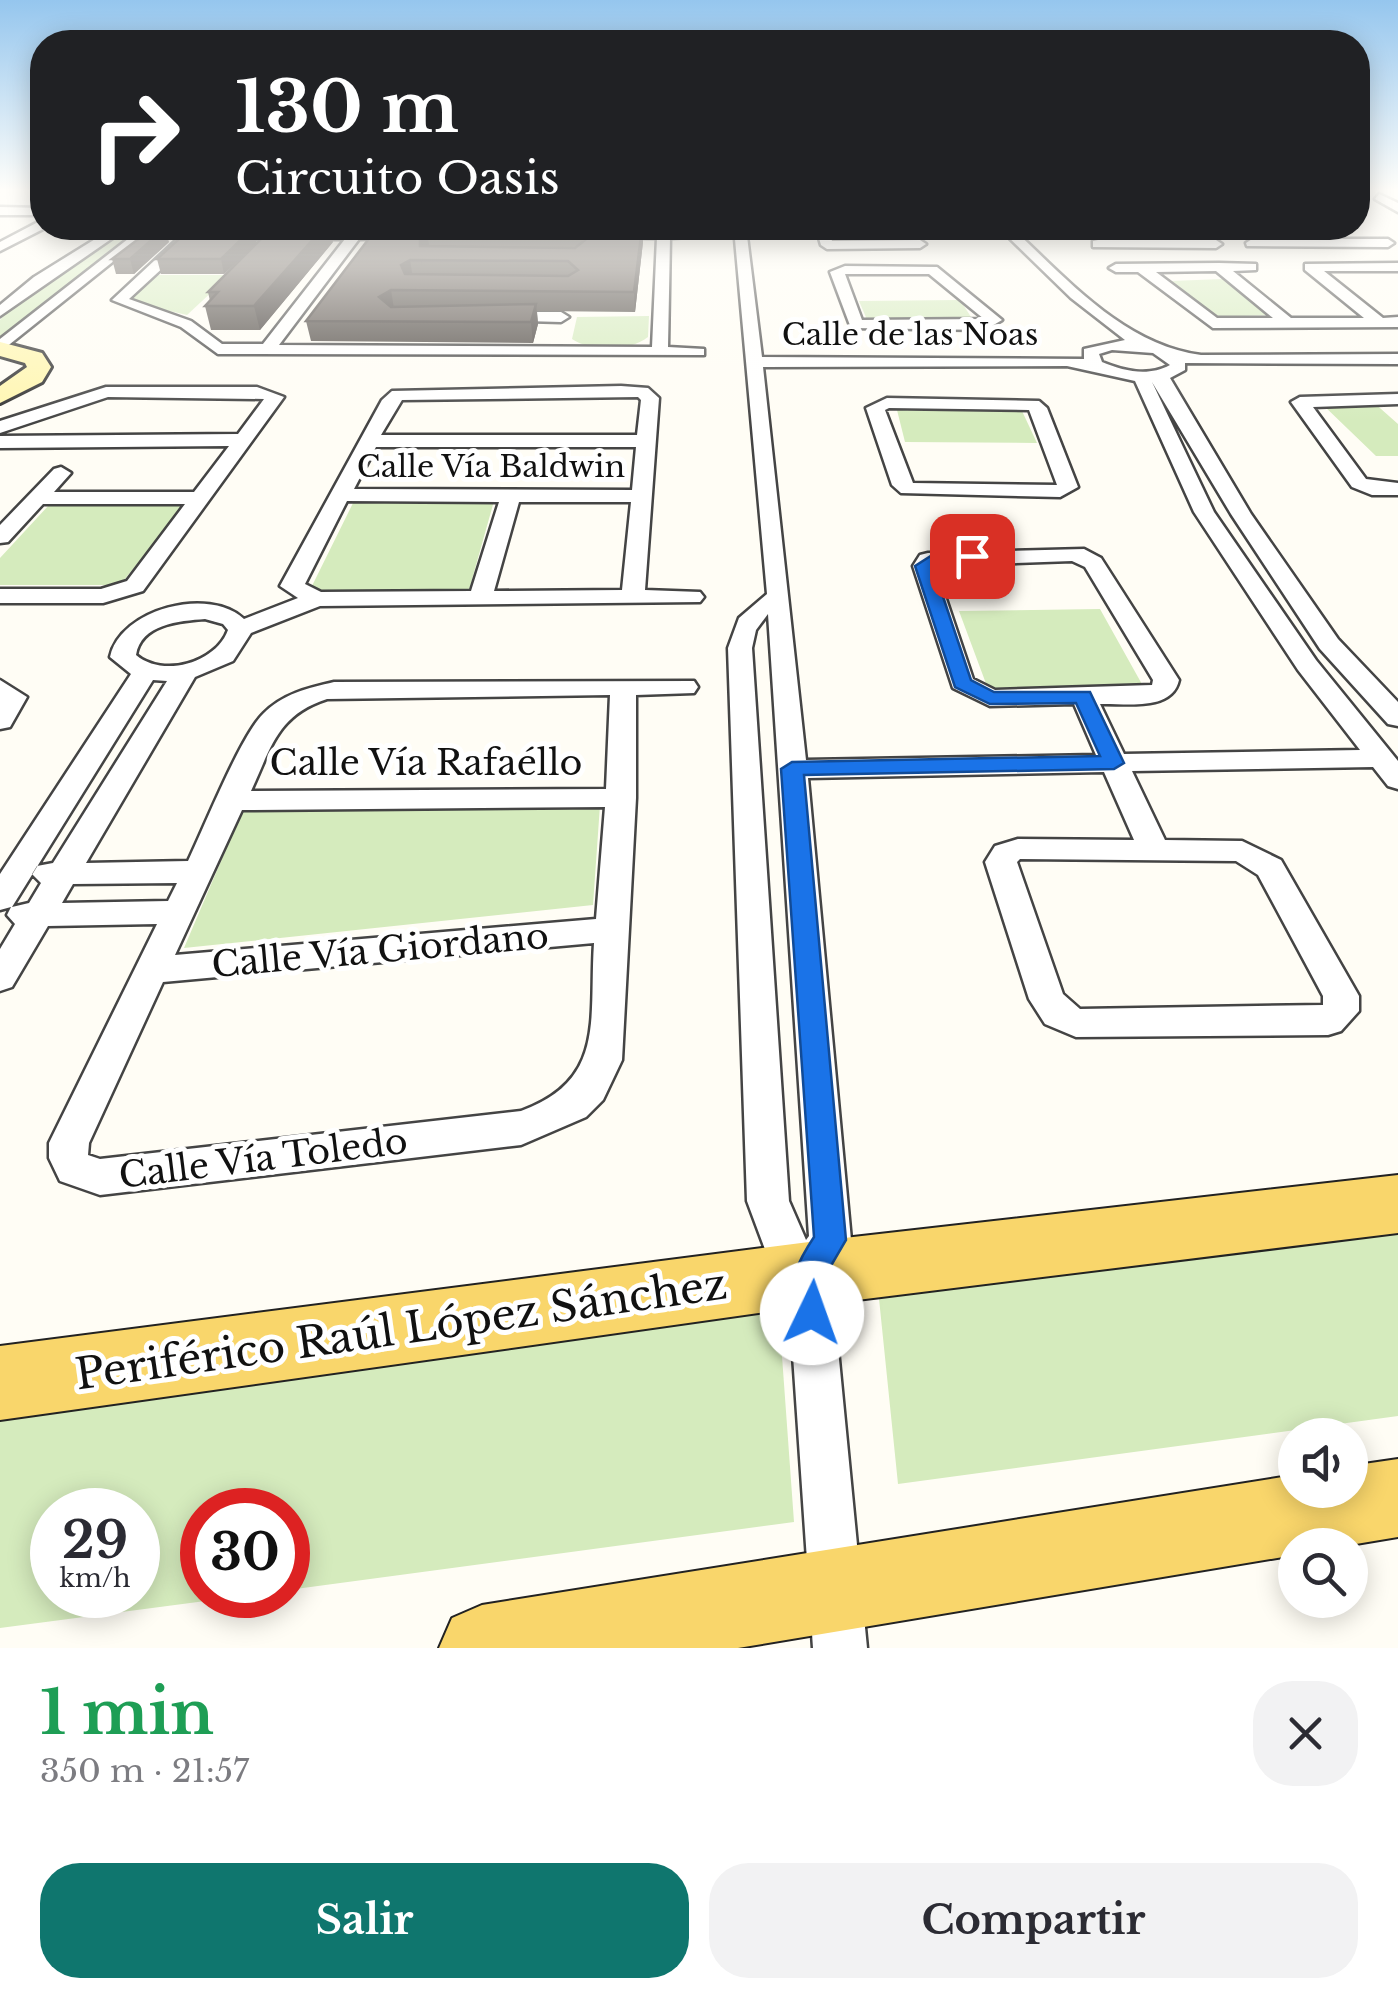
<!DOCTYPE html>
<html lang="es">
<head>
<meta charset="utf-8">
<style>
	:root { --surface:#fff; --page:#f2f2f3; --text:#2b2b33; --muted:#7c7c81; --accent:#0f766e }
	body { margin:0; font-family:"Libre Baskerville",serif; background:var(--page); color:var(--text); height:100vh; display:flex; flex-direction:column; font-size:38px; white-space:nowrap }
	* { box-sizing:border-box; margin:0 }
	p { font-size:32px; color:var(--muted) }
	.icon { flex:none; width:55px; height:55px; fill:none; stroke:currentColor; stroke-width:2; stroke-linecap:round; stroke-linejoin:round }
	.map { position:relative; height:1648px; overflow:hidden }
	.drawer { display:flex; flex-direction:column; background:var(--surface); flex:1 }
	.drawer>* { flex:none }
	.guide { position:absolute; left:30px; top:30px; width:1340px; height:210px; border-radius:40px; box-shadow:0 5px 25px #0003; background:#202124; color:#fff; overflow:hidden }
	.controls { position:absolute; left:1278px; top:1418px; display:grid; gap:20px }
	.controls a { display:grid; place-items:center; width:90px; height:90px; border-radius:50%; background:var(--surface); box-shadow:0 5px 25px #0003; font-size:50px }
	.speed { position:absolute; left:30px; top:1488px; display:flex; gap:20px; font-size:50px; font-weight:700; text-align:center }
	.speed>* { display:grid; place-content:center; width:130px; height:130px; border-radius:50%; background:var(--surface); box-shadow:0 5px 25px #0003; line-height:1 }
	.speed small { font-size:25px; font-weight:400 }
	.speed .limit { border:15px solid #d22; background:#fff; color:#111 }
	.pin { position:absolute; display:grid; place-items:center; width:85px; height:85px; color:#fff; margin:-42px; border-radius:20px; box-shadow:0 5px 15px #0006 }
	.me { position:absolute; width:110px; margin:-55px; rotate:3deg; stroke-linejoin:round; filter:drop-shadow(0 0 8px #0008) }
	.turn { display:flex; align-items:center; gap:35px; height:210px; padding:0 40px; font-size:45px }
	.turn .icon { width:130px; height:130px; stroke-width:2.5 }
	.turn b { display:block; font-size:70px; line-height:85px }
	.round { display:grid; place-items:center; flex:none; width:105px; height:105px; border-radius:40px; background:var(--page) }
	.overview { display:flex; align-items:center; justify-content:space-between; height:170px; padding:0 40px }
	h1 { font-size:60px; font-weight:800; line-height:75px; color:#1e9e55 }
	.cta { display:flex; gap:20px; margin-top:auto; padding:20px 40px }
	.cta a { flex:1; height:115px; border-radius:40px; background:var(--accent); color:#fff; font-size:40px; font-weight:800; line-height:115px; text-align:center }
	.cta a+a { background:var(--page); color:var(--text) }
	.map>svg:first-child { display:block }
	.green { fill:#d5ebbd; fill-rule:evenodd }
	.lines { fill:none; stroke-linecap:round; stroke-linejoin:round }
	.street-casing { stroke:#444; stroke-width:5 }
	.secondary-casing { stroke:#333; stroke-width:6 }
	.primary-casing { stroke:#222; stroke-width:4 }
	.street { fill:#fff; fill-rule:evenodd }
	.secondary { fill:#fff6b0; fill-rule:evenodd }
	.primary { fill:#f9d66b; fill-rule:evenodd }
	.wall { fill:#4d4742 }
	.shaded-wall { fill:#3f3936 }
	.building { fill:#5a524d; stroke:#3f3936; stroke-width:2.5; fill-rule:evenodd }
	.route { fill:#1a73e8; stroke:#114b97; stroke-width:2.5 }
	.labels { text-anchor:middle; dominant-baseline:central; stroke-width:10; stroke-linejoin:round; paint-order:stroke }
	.far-street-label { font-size:30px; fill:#111; stroke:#fff }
	.street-label { font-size:35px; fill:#111; stroke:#fff }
	.near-street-label { font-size:42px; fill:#111; stroke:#fff }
</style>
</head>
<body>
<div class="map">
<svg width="1398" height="1648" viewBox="0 0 1398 1648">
	<rect width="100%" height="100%" fill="#fffdf5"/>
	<path class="green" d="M 124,229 L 139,230 L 0,339 L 0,320 L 12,306 Z
		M 158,275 L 230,275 L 187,315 L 126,301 Z
		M 1223,279 L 1272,315 L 1216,317 L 1171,281 Z
		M 960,300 L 973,320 L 868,322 L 859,301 Z
		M 649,316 L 648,337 C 629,352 592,352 572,339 L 577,317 Z
		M 1372,401 L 1398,424 L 1398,456 L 1376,456 L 1321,403 Z
		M 897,410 L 1022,411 L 1037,443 L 905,442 Z
		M 354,501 L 494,501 L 469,590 L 310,590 Z
		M 49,505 L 185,505 L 120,585 L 0,585 L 0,558 Z
		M 1100,609 L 1143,686 L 988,689 L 959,611 Z
		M 600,805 L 593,905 L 184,948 L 244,807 Z
		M 1398,1221 L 1398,1416 L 898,1484 L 878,1289 Z
		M 778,1301 L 794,1522 L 288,1590 L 288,1510 L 202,1510 L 202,1595 L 251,1595 L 0,1628 L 0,1417 ZM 52,1510 L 138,1510 L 138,1595 L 52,1595 Z"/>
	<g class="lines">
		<g class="street-casing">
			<path id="street" d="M 1379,194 L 1398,203 L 1398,212 L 1375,199 Z
				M 0,207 L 42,208 L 42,215 L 0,215 Z
				M 42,220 L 45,228 L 0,251 L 0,242 Z
				M 113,228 L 127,228 L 0,316 L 0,305 L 34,277 Z
				M 142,228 L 155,228 L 0,352 L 0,339 Z
				M 734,228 L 746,228 L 762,357 L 1084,359 L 1084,349 L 1125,340 L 1071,298 L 999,228 L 1012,228 C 1067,279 1124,345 1201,355 L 1398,354 L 1398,364 L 1185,363 L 1185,370 L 1170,378 L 1251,514 L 1338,639 L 1398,702 L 1398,726 L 1388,724 L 1320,649 L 1231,514 L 1152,382 L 1214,512 L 1316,660 L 1398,761 L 1398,789 L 1388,786 L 1373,767 L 1132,771 L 1165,840 L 1242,841 L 1281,860 L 1359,996 L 1359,1011 L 1341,1031 L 1328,1035 L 1076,1037 L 1045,1024 L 1029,999 L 985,862 L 995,846 L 1018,839 L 1134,840 L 1104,772 L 808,778 L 851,1240 L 831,1277 L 867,1648 L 813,1648 L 788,1282 L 769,1260 L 747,1201 L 728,648 L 739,618 L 767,594 ZM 1112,350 L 1153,353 L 1170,365 C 1148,377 1124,371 1102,362 L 1099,354 ZM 1067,366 L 1135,381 L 1194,512 L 1298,670 L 1360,750 L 1124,754 L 1100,704 C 1125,703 1172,712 1179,680 L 1101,558 L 1084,549 L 928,553 L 920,555 L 913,566 L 953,688 L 990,706 L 1074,704 L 1096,755 L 806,760 L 763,367 ZM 1072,561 L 1085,567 L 1153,680 L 1152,685 L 995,690 L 973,679 L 935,566 ZM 768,614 L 809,1236 L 806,1240 L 789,1201 L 752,648 L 756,630 ZM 1020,859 L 1236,861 L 1258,875 L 1323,996 L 1323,1005 L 1080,1009 L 1063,994 L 1017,862 Z
				M 816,228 L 828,228 L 832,241 L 920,240 L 926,244 L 920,248 L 827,249 L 821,245 Z
				M 605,230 L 692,231 L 692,237 L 670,238 L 668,347 L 704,349 L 704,355 L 218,354 L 181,327 L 112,300 L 183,234 L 193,234 L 193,240 L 129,299 L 191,321 L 222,344 L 263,344 L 345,239 L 215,239 L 211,238 L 211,232 L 409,231 L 413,232 L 413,238 L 359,239 L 279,345 L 652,347 L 657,238 L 601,237 L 599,234 Z
				M 1252,239 L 1388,239 L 1394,243 L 1388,247 L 1247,246 L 1246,243 Z
				M 1098,240 L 1216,240 L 1222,244 L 1216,248 L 1093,247 L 1093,241 Z
				M 1219,263 L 1256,264 L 1256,270 L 1233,271 L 1291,318 L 1364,318 L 1305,270 L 1305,264 L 1398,263 L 1398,271 L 1324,271 L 1383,318 L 1398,317 L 1398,327 L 1213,328 L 1138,272 L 1116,272 L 1109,268 L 1116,264 ZM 1216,271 L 1273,318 L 1217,318 L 1156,272 Z
				M 845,266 L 937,267 L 1002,320 L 985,330 L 851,328 L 830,272 ZM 845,274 L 929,274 L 984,319 L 862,320 Z
				M 497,312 L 561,312 L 569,317 L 561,322 L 492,320 L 489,317 Z
				M 621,386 L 648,388 L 659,398 L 645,590 L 700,592 L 704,597 L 700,602 L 320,606 L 251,633 L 233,661 L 195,677 L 86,863 L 188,861 C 204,828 240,737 263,714 C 282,694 308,688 334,682 L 694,681 L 698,687 L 694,693 L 636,695 L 636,798 L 622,1060 L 603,1100 L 586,1117 L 521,1145 L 100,1195 L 60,1181 L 49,1158 L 49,1143 L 157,924 L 48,926 L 12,987 L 0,991 L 0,949 L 15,924 L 7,915 L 11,907 L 0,910 L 0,874 L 131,674 L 110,657 C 120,609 209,586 244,619 L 298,598 L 280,586 L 382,400 L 392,391 ZM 638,397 L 641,400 L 637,435 L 381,435 L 402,400 ZM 376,447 L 636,447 L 632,490 L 354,489 ZM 347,501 L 499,502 L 471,591 L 321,592 L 305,584 ZM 519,502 L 631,502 L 622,590 L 494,591 ZM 205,619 L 223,624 L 228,630 C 216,663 163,678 136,655 C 141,624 179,621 205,619 ZM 153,680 L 167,681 L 53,863 L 37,866 L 32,874 L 41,883 L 29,903 L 12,907 ZM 610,695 L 606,789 L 251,791 C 271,748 277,715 327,699 ZM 605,807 L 596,919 L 175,955 L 242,810 ZM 177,883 L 168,901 L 62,903 L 73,884 ZM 594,943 C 589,1020 606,1080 521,1111 L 100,1159 L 88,1155 L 89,1143 L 163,982 Z
				M 106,387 L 257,387 L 284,397 L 143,591 L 103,603 L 0,603 L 0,589 L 101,589 L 127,581 L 185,504 L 43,504 L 8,542 L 0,543 L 0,525 L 54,469 L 61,467 L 71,473 L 54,492 L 194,492 L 229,446 L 0,448 L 0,436 L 238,434 L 264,399 L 108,397 L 0,433 L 0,421 Z
				M 1398,394 L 1398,404 L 1313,407 L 1366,479 L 1398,483 L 1398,495 L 1372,495 L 1352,487 L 1291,402 L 1300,397 Z
				M 887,398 L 1039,401 L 1047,408 L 1078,487 L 1060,497 L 901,493 L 892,485 L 866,408 ZM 889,408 L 1029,410 L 1057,485 L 913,483 L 885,410 Z
				M 0,680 L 27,697 L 10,727 L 0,729 Z"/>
		</g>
		<g class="secondary-casing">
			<path id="secondary" d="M 0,342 L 42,353 L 51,367 L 42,382 L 0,403 L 0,386 L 27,367 L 25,363 L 0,356 Z"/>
		</g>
		<g class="primary-casing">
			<path id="primary" d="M 1398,1175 L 1398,1233 L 809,1306 L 0,1420 L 0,1346 L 809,1242 Z
				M 1398,1459 L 1398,1537 L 1350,1545 L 1295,1545 L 1295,1555 L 738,1648 L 439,1648 L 452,1618 L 482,1605 L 1295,1475 L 1295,1490 L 1350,1490 L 1350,1466 Z"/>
		</g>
		<use href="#street" class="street"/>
		<use href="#secondary" class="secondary"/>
		<use href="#primary" class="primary"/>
	</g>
	<path class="wall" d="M 377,228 L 643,228 L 643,242 L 635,312 L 537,311 L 538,324 L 533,343 L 311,341 L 306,321 Z
		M 169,242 L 134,274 L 116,274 L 112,259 Z
		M 333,242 L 260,330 L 211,330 L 205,306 L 210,301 L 208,292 Z
		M 257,243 L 224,274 L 161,274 L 157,259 Z"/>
	<path class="shaded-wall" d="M 165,228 L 169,242 L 134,274 L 130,259 Z
		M 253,228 L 257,243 L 224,274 L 221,259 Z
		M 323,228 L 330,228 L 333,242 L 260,330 L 254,306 Z
		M 643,228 L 643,242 L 635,312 L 634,292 Z
		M 427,233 L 430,251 L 422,254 L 422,265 L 420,236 Z
		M 410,260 L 413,279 L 404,284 L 401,265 Z
		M 391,290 L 394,309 L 379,297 Z
		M 536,304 L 538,324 L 533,343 L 531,322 Z"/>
	<path class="building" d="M 153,228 L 165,228 L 130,259 L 112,259 Z
		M 191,228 L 253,228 L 221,259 L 157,259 Z
		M 272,228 L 323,228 L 254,306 L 205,306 L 218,292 L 208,292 Z
		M 377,228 L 642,228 L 634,292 L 391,290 L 379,297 L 391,307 L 536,304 L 531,322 L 306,321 ZM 427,233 L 575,233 L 585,240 L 575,248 L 420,246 L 420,236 ZM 410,260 L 568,261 L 578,270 L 568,276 L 405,274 L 401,265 Z"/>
	<linearGradient id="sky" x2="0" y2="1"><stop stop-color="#95c6ee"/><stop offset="0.45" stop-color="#fffefa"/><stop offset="1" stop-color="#fffefa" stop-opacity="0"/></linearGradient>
	<rect width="1398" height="422" fill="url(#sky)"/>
	<path class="route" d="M 937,552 L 972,551 L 980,556 C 967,567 947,558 933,567 L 971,680 L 994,692 L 1090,692 L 1124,763 L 1114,769 L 804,775 L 846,1240 L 825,1276 L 829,1313 L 824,1325 L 812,1329 L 800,1325 C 785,1288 794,1267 814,1237 L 781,769 L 792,762 L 1100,756 L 1076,703 L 990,704 L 955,687 L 915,566 Z"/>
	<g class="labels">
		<g class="far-street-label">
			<text x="910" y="334">Calle de las Noas</text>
			<text x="491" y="466">Calle Vía Baldwin</text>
		</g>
		<g class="street-label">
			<text x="426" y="762">Calle Vía Rafaéllo</text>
			<text transform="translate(380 950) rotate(-5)">Calle Vía Giordano</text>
			<text transform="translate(263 1158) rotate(-7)">Calle Vía Toledo</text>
		</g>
		<g class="near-street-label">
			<text transform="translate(401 1329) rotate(-8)">Periférico Raúl López Sánchez</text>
		</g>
	</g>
</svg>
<div class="controls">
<a><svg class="icon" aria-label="sound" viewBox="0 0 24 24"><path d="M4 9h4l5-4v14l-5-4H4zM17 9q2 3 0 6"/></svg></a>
<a><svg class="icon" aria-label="search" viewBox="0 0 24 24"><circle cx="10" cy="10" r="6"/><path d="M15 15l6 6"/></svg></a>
</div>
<div class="speed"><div>29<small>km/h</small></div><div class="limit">30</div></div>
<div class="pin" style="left:972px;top:556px;background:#d93025"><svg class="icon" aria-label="arrive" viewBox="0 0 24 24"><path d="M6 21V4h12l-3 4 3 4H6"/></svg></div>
<svg class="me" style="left:812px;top:1313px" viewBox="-20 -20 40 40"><circle r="19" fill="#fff"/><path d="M0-13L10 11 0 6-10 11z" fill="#1a73e8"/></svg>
<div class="guide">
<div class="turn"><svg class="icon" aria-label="right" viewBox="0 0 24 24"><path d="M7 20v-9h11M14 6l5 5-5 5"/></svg><div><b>130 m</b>Circuito Oasis</div></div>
</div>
</div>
<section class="drawer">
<div class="overview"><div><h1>1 min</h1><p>350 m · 21:57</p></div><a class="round"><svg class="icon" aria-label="close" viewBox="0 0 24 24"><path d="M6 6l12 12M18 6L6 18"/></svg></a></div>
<div class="cta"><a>Salir</a><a>Compartir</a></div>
</section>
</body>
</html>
